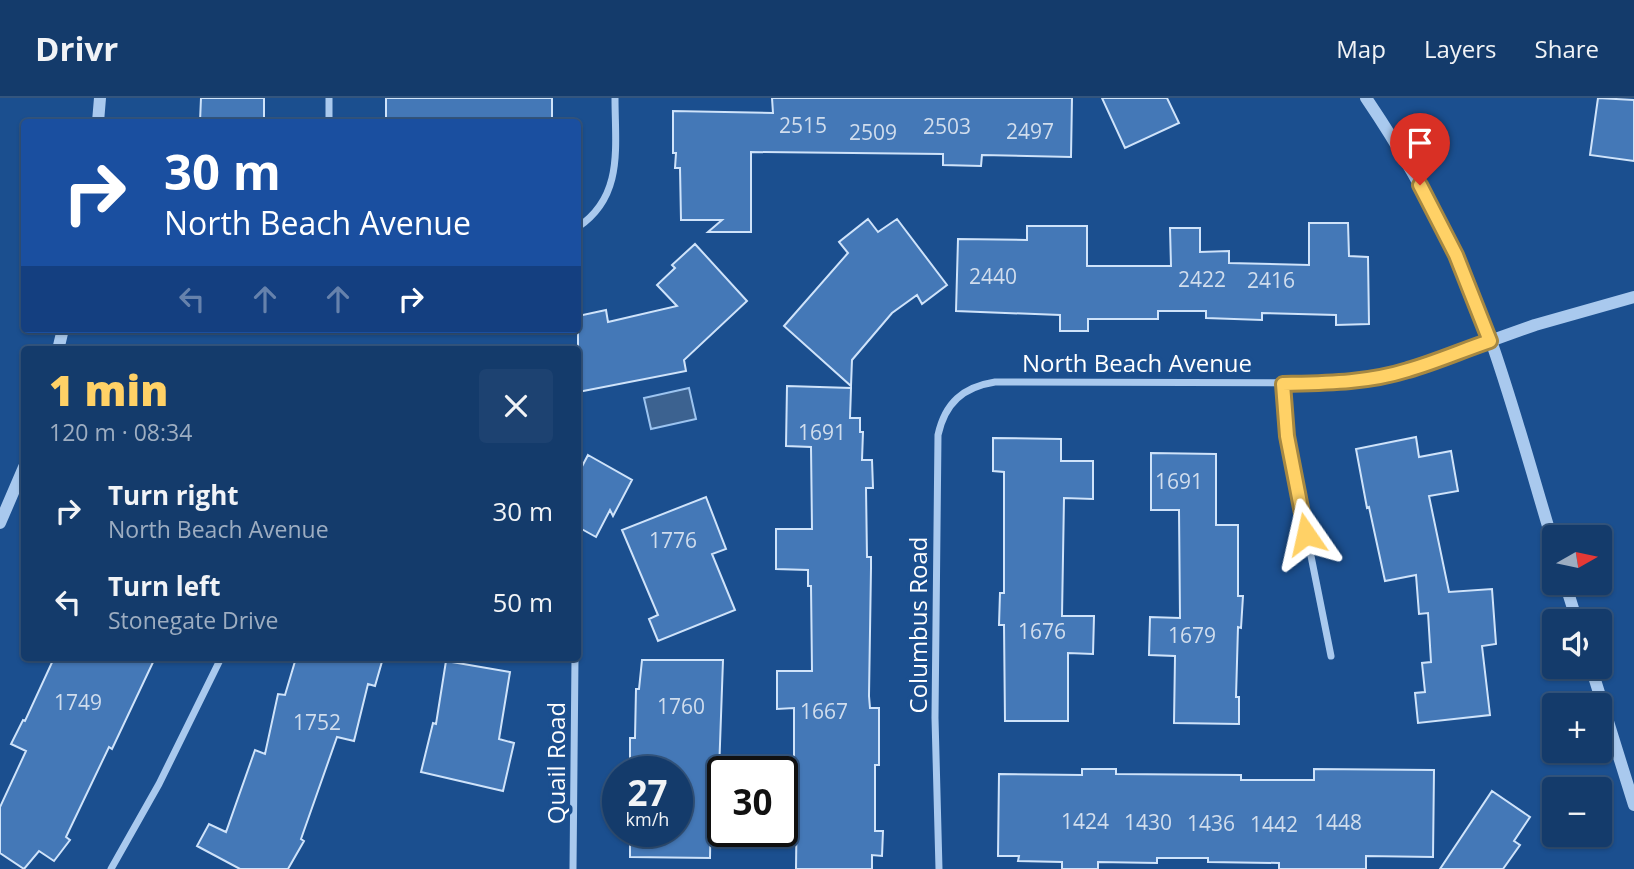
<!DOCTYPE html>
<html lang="en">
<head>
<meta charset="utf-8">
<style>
	:root { --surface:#143b6b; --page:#1d4271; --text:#f1f3f6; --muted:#9dadc1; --line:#33557e; --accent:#ffd166 }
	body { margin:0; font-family:"Open Sans",sans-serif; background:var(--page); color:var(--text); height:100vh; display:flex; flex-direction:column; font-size:26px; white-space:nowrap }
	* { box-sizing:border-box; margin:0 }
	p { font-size:23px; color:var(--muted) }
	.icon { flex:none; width:38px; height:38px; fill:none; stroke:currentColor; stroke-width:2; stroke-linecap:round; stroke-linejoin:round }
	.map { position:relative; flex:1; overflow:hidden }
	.panel { position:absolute; left:21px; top:248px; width:560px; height:315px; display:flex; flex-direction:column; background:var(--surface); border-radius:7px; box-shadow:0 2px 5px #0004,0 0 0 2px var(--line) }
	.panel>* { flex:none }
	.top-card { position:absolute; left:21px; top:21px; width:560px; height:214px; border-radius:7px; box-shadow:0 2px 5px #0004,0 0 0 2px var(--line); background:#1a4fa0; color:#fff; overflow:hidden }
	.needle { width:46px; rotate:81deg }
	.fabs { position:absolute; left:1542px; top:427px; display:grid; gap:14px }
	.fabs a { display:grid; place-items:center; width:70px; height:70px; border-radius:7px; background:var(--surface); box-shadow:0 2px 5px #0004,0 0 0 2px var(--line); font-size:35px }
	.speed { position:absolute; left:602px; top:658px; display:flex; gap:14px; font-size:35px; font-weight:700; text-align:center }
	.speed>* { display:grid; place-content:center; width:91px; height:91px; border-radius:50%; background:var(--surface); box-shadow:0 2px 5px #0004,0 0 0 2px var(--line); line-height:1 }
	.speed small { font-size:18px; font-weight:400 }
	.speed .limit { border:4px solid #111; border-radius:10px; background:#fff; color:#111 }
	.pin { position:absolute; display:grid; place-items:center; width:60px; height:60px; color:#fff; margin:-72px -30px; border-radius:50% 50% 50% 0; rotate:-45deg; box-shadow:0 0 7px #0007 }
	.pin .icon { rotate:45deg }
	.me { position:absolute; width:77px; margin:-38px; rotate:349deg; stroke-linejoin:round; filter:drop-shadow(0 0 5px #0008) }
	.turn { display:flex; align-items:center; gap:24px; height:147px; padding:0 28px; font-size:32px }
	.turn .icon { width:91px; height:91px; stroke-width:2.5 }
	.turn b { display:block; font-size:49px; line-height:60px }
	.lanes { display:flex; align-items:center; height:66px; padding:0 28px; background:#0003; justify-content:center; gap:35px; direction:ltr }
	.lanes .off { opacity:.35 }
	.round { display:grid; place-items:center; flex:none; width:74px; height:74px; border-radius:7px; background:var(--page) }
	.head { display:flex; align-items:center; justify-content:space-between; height:119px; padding:0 28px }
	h1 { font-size:42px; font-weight:800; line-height:52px; color:var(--accent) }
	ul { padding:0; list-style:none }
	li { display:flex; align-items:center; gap:21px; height:91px; padding:0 28px }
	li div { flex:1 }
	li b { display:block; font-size:26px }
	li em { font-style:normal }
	header { display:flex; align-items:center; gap:42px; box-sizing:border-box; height:98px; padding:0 35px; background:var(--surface); border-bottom:2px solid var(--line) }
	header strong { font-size:33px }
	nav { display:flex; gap:38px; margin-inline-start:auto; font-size:24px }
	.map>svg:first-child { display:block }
	.water { fill:#3c6290; stroke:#9cc4f0; stroke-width:2 }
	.building { fill:#4478b7; stroke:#cfe3fa; stroke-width:2 }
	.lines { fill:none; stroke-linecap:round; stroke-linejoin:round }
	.minor { stroke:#a9c9ee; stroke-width:7 }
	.tertiary { stroke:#a9c9ee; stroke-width:12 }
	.route-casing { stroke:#a68842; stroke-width:18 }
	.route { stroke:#ffd166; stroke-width:12 }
	.labels { text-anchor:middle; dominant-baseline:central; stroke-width:7; stroke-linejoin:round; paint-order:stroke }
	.number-label { font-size:21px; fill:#d0dded }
	.street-label { font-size:24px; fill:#fff; stroke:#1b4f8f }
</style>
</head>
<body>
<header>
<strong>Drivr</strong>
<nav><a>Map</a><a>Layers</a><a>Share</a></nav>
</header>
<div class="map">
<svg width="1634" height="771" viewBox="0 0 1634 771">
	<rect width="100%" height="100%" fill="#1b4f8f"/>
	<path class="water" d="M 689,290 L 696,321 L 651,331 L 644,300 Z"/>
	<path class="building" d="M 201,0 L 264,0 L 264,24 L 200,24 Z
		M 386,0 L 552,0 L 552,24 L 386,24 Z
		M 772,0 L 1072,0 L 1071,59 L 982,57 L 981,68 L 943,67 L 943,56 L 751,54 L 751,134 L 708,134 L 722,122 L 681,122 L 680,70 L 675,70 L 676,55 L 673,55 L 673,13 L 773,15 Z
		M 1102,0 L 1167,0 L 1179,25 L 1125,50 Z
		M 1598,0 L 1634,2 L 1634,63 L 1590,57 Z
		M 868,121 L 878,134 L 897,121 L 947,187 L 922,206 L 917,197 L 892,215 L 852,262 L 851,288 L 784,228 L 848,155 L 839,144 Z
		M 1309,125 L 1348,125 L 1349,158 L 1368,159 L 1369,226 L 1336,227 L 1336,217 L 1262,215 L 1262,222 L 1206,220 L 1206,213 L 1158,213 L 1158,221 L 1088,221 L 1088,233 L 1060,233 L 1060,217 L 956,213 L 958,141 L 1027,142 L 1027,128 L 1087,128 L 1087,168 L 1171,168 L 1170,130 L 1200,130 L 1200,154 L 1229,153 L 1229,165 L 1309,167 Z
		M 695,146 L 747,203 L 684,262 L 686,273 L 578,294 L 578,218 L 606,212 L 608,224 L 677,208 L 657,187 L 675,170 L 672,167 Z
		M 787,288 L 851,290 L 850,320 L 860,320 L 860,334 L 863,334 L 862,362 L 872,362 L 873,390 L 866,390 L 867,459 L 871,459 L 871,470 L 869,598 L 870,610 L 879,610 L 879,667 L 875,667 L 875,733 L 883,733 L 882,758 L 872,757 L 872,771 L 796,771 L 797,691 L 794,691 L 794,610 L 777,611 L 777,573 L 812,573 L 811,488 L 808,488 L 808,472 L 776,471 L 776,431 L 812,431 L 811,349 L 786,348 Z
		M 1416,339 L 1419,359 L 1451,353 L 1458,393 L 1429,398 L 1449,494 L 1492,491 L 1496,546 L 1482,548 L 1490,617 L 1418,625 L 1415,595 L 1425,594 L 1422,565 L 1431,564 L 1428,515 L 1419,516 L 1416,477 L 1385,483 L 1369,409 L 1367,410 L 1356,351 Z
		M 993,340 L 1061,341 L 1061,363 L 1093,363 L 1093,401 L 1064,400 L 1062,518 L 1094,518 L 1093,556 L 1068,555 L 1068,623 L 1005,623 L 1004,527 L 999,527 L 1000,495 L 1004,495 L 1004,374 L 993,373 Z
		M 1151,355 L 1216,356 L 1216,427 L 1238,427 L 1238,498 L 1243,498 L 1241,530 L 1238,529 L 1236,599 L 1239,599 L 1239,626 L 1174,625 L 1175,558 L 1149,557 L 1150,519 L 1180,520 L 1179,412 L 1151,412 Z
		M 588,357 L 632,382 L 613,418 L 610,412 L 596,439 L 578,429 L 578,376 Z
		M 706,399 L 726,451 L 712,456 L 735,512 L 658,543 L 649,521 L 658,517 L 622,432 Z
		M 54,560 L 155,560 L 112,651 L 109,649 L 66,739 L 70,742 L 54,763 L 39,753 L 24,771 L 0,755 L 0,709 L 26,653 L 11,646 L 23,622 L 25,623 Z
		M 296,560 L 383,560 L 375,588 L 368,586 L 354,643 L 337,639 L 301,741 L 304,743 L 288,771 L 240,771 L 197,748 L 209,726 L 226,734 L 255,652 L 265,656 L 278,596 L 285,597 Z
		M 642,562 L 723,562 L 719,674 L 723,674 L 723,698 L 711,698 L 710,760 L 630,759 L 630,734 L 677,733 L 677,674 L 651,674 L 651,665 L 630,665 L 630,640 L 635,640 L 636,591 L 639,591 Z
		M 446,563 L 510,574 L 499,641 L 514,645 L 503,693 L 421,674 L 433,625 L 436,626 Z
		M 1082,671 L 1116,671 L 1116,676 L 1241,677 L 1241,682 L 1314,682 L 1314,671 L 1434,672 L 1433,759 L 1366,758 L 1366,771 L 1279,771 L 1279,765 L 1208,764 L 1208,760 L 1157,760 L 1157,765 L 1098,764 L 1098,771 L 1062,771 L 1062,764 L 1018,763 L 1019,758 L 998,758 L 999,676 L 1082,677 Z
		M 1492,693 L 1530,719 L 1514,743 L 1520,747 L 1503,771 L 1440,771 Z"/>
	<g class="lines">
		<path class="minor" d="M 329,0 L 329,24
			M 578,129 C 624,98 615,49 615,0
			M 1283,286 L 1287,338 L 1331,558
			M 111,771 L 159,686 L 221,560
			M 573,771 L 575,560
			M 939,771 L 935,620 L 938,337 C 945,305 963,289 995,284 L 1341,285 L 1406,273 L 1490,243"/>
		<path class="tertiary" d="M 1366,0 C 1417,75 1458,155 1490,240 C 1514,308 1533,379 1554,448
			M 98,24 L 100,0
			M 1490,243 L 1535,227 L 1634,199
			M 58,252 L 63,231
			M 0,425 L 24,369
			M 1565,485 L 1577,523
			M 1591,569 L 1634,707"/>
	</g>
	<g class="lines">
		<g class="route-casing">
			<path id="route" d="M 1306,436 L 1287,338 L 1283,286 C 1325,285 1367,285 1408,272 C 1436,264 1463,252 1490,243 L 1456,157 L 1420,87"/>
		</g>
		<use href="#route" class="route"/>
	</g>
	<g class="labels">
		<g class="number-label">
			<text x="803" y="27">2515</text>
			<text x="947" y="28">2503</text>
			<text x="1030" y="33">2497</text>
			<text x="873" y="34">2509</text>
			<text x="993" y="178">2440</text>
			<text x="1202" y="181">2422</text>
			<text x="1271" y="182">2416</text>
			<text x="822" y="334">1691</text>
			<text x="1179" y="383">1691</text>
			<text x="673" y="442">1776</text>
			<text x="1042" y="533">1676</text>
			<text x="1192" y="537">1679</text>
			<text x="78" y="604">1749</text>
			<text x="681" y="608">1760</text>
			<text x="824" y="613">1667</text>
			<text x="317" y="624">1752</text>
			<text x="1085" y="723">1424</text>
			<text x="1148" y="724">1430</text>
			<text x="1338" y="724">1448</text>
			<text x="1211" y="725">1436</text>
			<text x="1274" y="726">1442</text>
		</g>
		<g class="street-label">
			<text x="1137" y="264">North Beach Avenue</text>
			<text transform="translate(917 527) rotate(-90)">Columbus Road</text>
			<text transform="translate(555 665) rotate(-90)">Quail Road</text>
		</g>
	</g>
</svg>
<div class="fabs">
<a><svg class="needle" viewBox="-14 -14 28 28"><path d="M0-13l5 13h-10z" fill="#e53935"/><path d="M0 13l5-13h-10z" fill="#9dadc1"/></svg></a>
<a><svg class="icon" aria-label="sound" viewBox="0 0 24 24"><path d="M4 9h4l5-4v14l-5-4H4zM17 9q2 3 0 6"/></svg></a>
<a>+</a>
<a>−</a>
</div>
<div class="speed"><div>27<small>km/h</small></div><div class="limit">30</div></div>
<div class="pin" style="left:1420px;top:87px;background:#d93025"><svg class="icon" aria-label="arrive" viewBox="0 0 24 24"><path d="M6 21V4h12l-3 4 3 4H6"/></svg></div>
<svg class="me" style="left:1306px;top:436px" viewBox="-20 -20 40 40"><path d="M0-17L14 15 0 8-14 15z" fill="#ffd166" stroke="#fff" stroke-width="4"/></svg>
<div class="top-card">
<div class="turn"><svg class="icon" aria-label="right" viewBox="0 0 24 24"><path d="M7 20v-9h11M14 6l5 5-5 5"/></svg><div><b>30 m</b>North Beach Avenue</div></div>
<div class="lanes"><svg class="icon off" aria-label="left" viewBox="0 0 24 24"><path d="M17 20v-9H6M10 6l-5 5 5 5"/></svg><svg class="icon off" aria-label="ahead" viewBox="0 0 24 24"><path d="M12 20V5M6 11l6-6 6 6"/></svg><svg class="icon off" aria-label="ahead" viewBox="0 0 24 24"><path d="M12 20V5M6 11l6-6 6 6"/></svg><svg class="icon" aria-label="right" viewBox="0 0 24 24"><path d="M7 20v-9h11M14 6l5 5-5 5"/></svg></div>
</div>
<section class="panel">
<div class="head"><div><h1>1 min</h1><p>120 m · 08:34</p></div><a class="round"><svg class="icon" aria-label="close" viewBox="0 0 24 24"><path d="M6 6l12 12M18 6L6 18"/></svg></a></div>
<ul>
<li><svg class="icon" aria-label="right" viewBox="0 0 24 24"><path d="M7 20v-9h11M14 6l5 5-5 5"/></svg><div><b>Turn right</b><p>North Beach Avenue</p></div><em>30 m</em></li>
<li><svg class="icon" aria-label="left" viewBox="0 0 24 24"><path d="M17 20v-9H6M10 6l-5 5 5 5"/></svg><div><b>Turn left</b><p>Stonegate Drive</p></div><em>50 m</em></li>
</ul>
</section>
</div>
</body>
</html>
